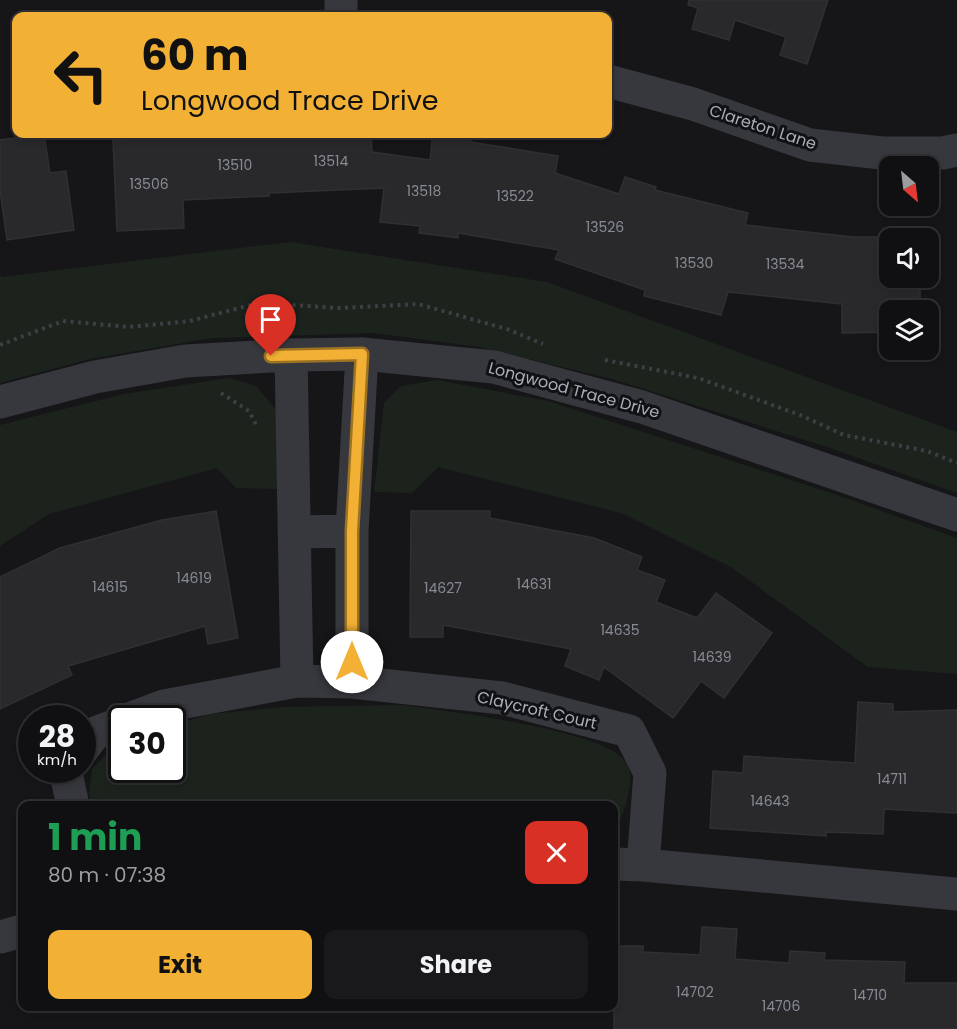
<!DOCTYPE html>
<html lang="en">
<head>
<meta charset="utf-8">
<style>
	:root { --surface:#101012; --page:#19191b; --text:#f1f3f6; --muted:#9c9d9f; --line:#303032; --accent:#f2b134 }
	body { margin:0; font-family:Poppins,sans-serif; background:var(--page); color:var(--text); height:100vh; display:flex; flex-direction:column; font-size:22px; white-space:nowrap }
	* { box-sizing:border-box; margin:0 }
	p { font-size:20px; color:var(--muted) }
	.icon { flex:none; width:33px; height:33px; fill:none; stroke:currentColor; stroke-width:2; stroke-linecap:round; stroke-linejoin:round }
	.map { position:relative; flex:1; overflow:hidden }
	.drawer { position:absolute; left:18px; top:801px; width:600px; height:210px; display:flex; flex-direction:column; background:var(--surface); border-radius:12px; box-shadow:0 3px 9px #0003,0 0 0 2px var(--line) }
	.drawer>* { flex:none }
	.hud { position:absolute; left:12px; top:12px; width:600px; height:126px; border-radius:12px; box-shadow:0 3px 9px #0003,0 0 0 2px var(--line); background:#f2b134; color:#111; overflow:hidden }
	.needle { width:39px; rotate:152deg }
	.tools { position:absolute; left:879px; top:156px; display:grid; gap:12px }
	.tools a { display:grid; place-items:center; width:60px; height:60px; border-radius:12px; background:var(--surface); box-shadow:0 3px 9px #0003,0 0 0 2px var(--line); font-size:30px }
	.speed { position:absolute; left:18px; top:705px; display:flex; gap:12px; font-size:30px; font-weight:700; text-align:center }
	.speed>* { display:grid; place-content:center; width:78px; height:78px; border-radius:50%; background:var(--surface); box-shadow:0 3px 9px #0003,0 0 0 2px var(--line); line-height:1 }
	.speed small { font-size:15px; font-weight:400 }
	.speed .limit { border:3px solid #111; border-radius:9px; background:#fff; color:#111 }
	.pin { position:absolute; display:grid; place-items:center; width:51px; height:51px; color:#fff; margin:-62px -26px; border-radius:50% 50% 50% 0; rotate:-45deg; box-shadow:0 0 6px #0007 }
	.pin .icon { rotate:45deg }
	.me { position:absolute; width:66px; margin:-33px; rotate:0deg; stroke-linejoin:round; filter:drop-shadow(0 0 4px #0008) }
	.turn { display:flex; align-items:center; gap:21px; height:126px; padding:0 30px; font-size:27px }
	.turn .icon { width:78px; height:78px; stroke-width:2.5 }
	.turn b { display:block; font-size:42px; line-height:51px }
	.round { display:grid; place-items:center; flex:none; width:63px; height:63px; border-radius:12px; background:var(--page) }
	.head { display:flex; align-items:center; justify-content:space-between; height:102px; padding:0 30px }
	h1 { font-size:36px; font-weight:700; line-height:45px; color:#1e9e55 }
	.action { display:flex; gap:12px; margin-top:auto; padding:12px 30px }
	.action a { flex:1; height:69px; border-radius:12px; background:var(--accent); color:#111; font-size:24px; font-weight:700; line-height:69px; text-align:center }
	.action a+a { background:var(--page); color:var(--text) }
	.map>svg:first-child { display:block }
	.green { fill:#1c231d }
	.building { fill:#29292c; stroke:#303034; stroke-width:1.5 }
	.lines { fill:none; stroke-linecap:round; stroke-linejoin:round }
	.path { stroke:#3d3f44; stroke-width:4; stroke-dasharray:3 4.5; stroke-linecap:butt }
	.minor { stroke:#37383d; stroke-width:33 }
	.tertiary { stroke:#37383d; stroke-width:33 }
	.route-casing { stroke:#9d7322; stroke-width:15 }
	.route { stroke:#f2b134; stroke-width:10 }
	.labels { text-anchor:middle; dominant-baseline:central; stroke-width:6; stroke-linejoin:round; paint-order:stroke }
	.number-label { font-size:14px; fill:#888b94 }
	.street-label { font-size:16px; fill:#a8adb8; stroke:#111113 }
</style>
</head>
<body>
<div class="map">
<svg width="957" height="1029" viewBox="0 0 957 1029">
	<rect width="100%" height="100%" fill="#161618"/>
	<path class="green" d="M 290,242 L 547,282 L 957,432 L 957,493 L 824,446 L 612,379 L 479,347 L 374,333 L 212,338 L 90,359 L 0,383 L 0,273 L 1,277 Z
		M 229,378 L 256,386 L 277,411 L 280,489 L 236,488 L 217,468 L 49,514 L 0,546 L 0,425 L 124,394 Z
		M 437,380 L 548,401 L 837,495 L 957,538 L 957,674 L 868,667 L 731,567 L 621,513 L 438,467 L 412,493 L 374,492 L 384,403 L 401,386 Z
		M 400,705 C 442,710 601,730 624,760 C 633,771 631,783 628,794 C 625,807 623,818 614,827 L 614,806 L 92,805 L 89,793 L 92,769 L 115,746 L 121,743 L 122,770 L 172,770 L 173,725 L 211,714 L 283,707 Z"/>
	<path class="building" d="M 689,0 L 828,0 L 807,64 L 780,55 L 786,37 L 735,20 L 729,40 L 692,29 L 698,8 L 688,5 Z
		M 44,134 L 50,173 L 66,171 L 74,230 L 7,240 L 0,190 L 0,140 Z
		M 146,134 L 371,134 L 372,152 L 430,160 L 433,134 L 471,137 L 470,142 L 558,156 L 555,173 L 619,194 L 625,177 L 656,187 L 655,190 L 748,213 L 745,225 L 853,237 L 920,237 L 890,238 L 890,278 L 920,278 L 920,310 L 890,310 L 890,332 L 842,333 L 842,304 L 728,292 L 721,315 L 644,296 L 645,290 L 555,259 L 559,250 L 458,233 L 458,238 L 419,233 L 420,226 L 380,222 L 384,188 L 269,193 L 269,196 L 183,200 L 184,228 L 117,231 L 113,140 L 146,139 Z
		M 216,511 L 238,638 L 208,644 L 205,626 L 68,666 L 72,675 L 0,709 L 0,577 L 60,548 L 162,520 Z
		M 411,511 L 490,511 L 490,518 L 594,538 L 642,557 L 637,570 L 665,580 L 656,602 L 697,618 L 716,593 L 772,633 L 724,698 L 701,681 L 673,718 L 604,667 L 599,680 L 565,666 L 571,649 L 443,625 L 443,637 L 410,637 Z
		M 858,702 L 893,704 L 893,712 L 957,710 L 957,813 L 884,809 L 883,834 L 826,832 L 826,836 L 710,828 L 713,771 L 743,773 L 744,756 L 855,763 Z
		M 702,927 L 737,929 L 735,959 L 789,963 L 790,951 L 825,953 L 824,960 L 905,962 L 904,983 L 957,983 L 957,1029 L 614,1029 L 614,946 L 643,946 L 643,952 L 700,955 Z"/>
	<g class="lines">
		<path class="path" d="M 0,345 L 63,321 L 129,327 L 190,321 L 258,303 L 339,308 L 418,304 L 507,329 L 543,344
			M 605,360 L 698,378 L 800,415 L 844,435 L 927,451 L 957,463
			M 221,393 L 249,411 L 258,428"/>
		<path class="minor" d="M 341,0 L 341,16
			M 608,81 L 693,104 L 810,145 L 882,153 L 943,153 L 957,150
			M 291,355 L 297,681
			M 294,532 L 352,531
			M 352,682 L 352,531 L 362,354
			M 132,718 L 164,706 L 297,681 L 352,682 L 502,698 L 629,731 L 650,773 L 643,865
			M 82,750 L 95,733 L 122,723
			M 68,770 L 66,773 L 73,806
			M 614,864 L 643,865 L 957,894
			M 0,937 L 22,931"/>
		<path class="tertiary" d="M 0,402 L 95,377 L 185,361 L 291,355 L 362,354 L 494,367 L 642,407 L 957,515"/>
	</g>
	<g class="lines">
		<g class="route-casing">
			<path id="route" d="M 271,356 L 362,354 L 352,531 L 352,662"/>
		</g>
		<use href="#route" class="route"/>
	</g>
	<g class="labels">
		<g class="number-label">
			<text x="331" y="161">13514</text>
			<text x="235" y="165">13510</text>
			<text x="149" y="184">13506</text>
			<text x="424" y="191">13518</text>
			<text x="515" y="196">13522</text>
			<text x="605" y="227">13526</text>
			<text x="694" y="263">13530</text>
			<text x="785" y="264">13534</text>
			<text x="194" y="578">14619</text>
			<text x="534" y="584">14631</text>
			<text x="110" y="587">14615</text>
			<text x="443" y="588">14627</text>
			<text x="620" y="630">14635</text>
			<text x="712" y="657">14639</text>
			<text x="892" y="779">14711</text>
			<text x="770" y="801">14643</text>
			<text x="695" y="992">14702</text>
			<text x="870" y="995">14710</text>
			<text x="781" y="1006">14706</text>
		</g>
		<g class="street-label">
			<text transform="translate(763 127) rotate(18)">Clareton Lane</text>
			<text transform="translate(574 390) rotate(15)">Longwood Trace Drive</text>
			<text transform="translate(537 710) rotate(13)">Claycroft Court</text>
		</g>
	</g>
</svg>
<div class="tools">
<a><svg class="needle" viewBox="-14 -14 28 28"><path d="M0-13l5 13h-10z" fill="#e53935"/><path d="M0 13l5-13h-10z" fill="#9c9d9f"/></svg></a>
<a><svg class="icon" aria-label="sound" viewBox="0 0 24 24"><path d="M4 9h4l5-4v14l-5-4H4zM17 9q2 3 0 6"/></svg></a>
<a><svg class="icon" aria-label="layers" viewBox="0 0 24 24"><path d="M12 4l9 5-9 5-9-5zM3 14l9 5 9-5"/></svg></a>
</div>
<div class="speed"><div>28<small>km/h</small></div><div class="limit">30</div></div>
<div class="pin" style="left:271px;top:356px;background:#d93025"><svg class="icon" aria-label="arrive" viewBox="0 0 24 24"><path d="M6 21V4h12l-3 4 3 4H6"/></svg></div>
<svg class="me" style="left:352px;top:662px" viewBox="-20 -20 40 40"><circle r="19" fill="#fff"/><path d="M0-13L10 11 0 6-10 11z" fill="#f2b134"/></svg>
<div class="hud">
<div class="turn"><svg class="icon" aria-label="left" viewBox="0 0 24 24"><path d="M17 20v-9H6M10 6l-5 5 5 5"/></svg><div><b>60 m</b>Longwood Trace Drive</div></div>
</div>
<section class="drawer">
<div class="head"><div><h1>1 min</h1><p>80 m · 07:38</p></div><a class="round" style="background:#d93025;color:#fff"><svg class="icon" aria-label="close" viewBox="0 0 24 24"><path d="M6 6l12 12M18 6L6 18"/></svg></a></div>
<div class="action"><a>Exit</a><a>Share</a></div>
</section>
</div>
</body>
</html>
